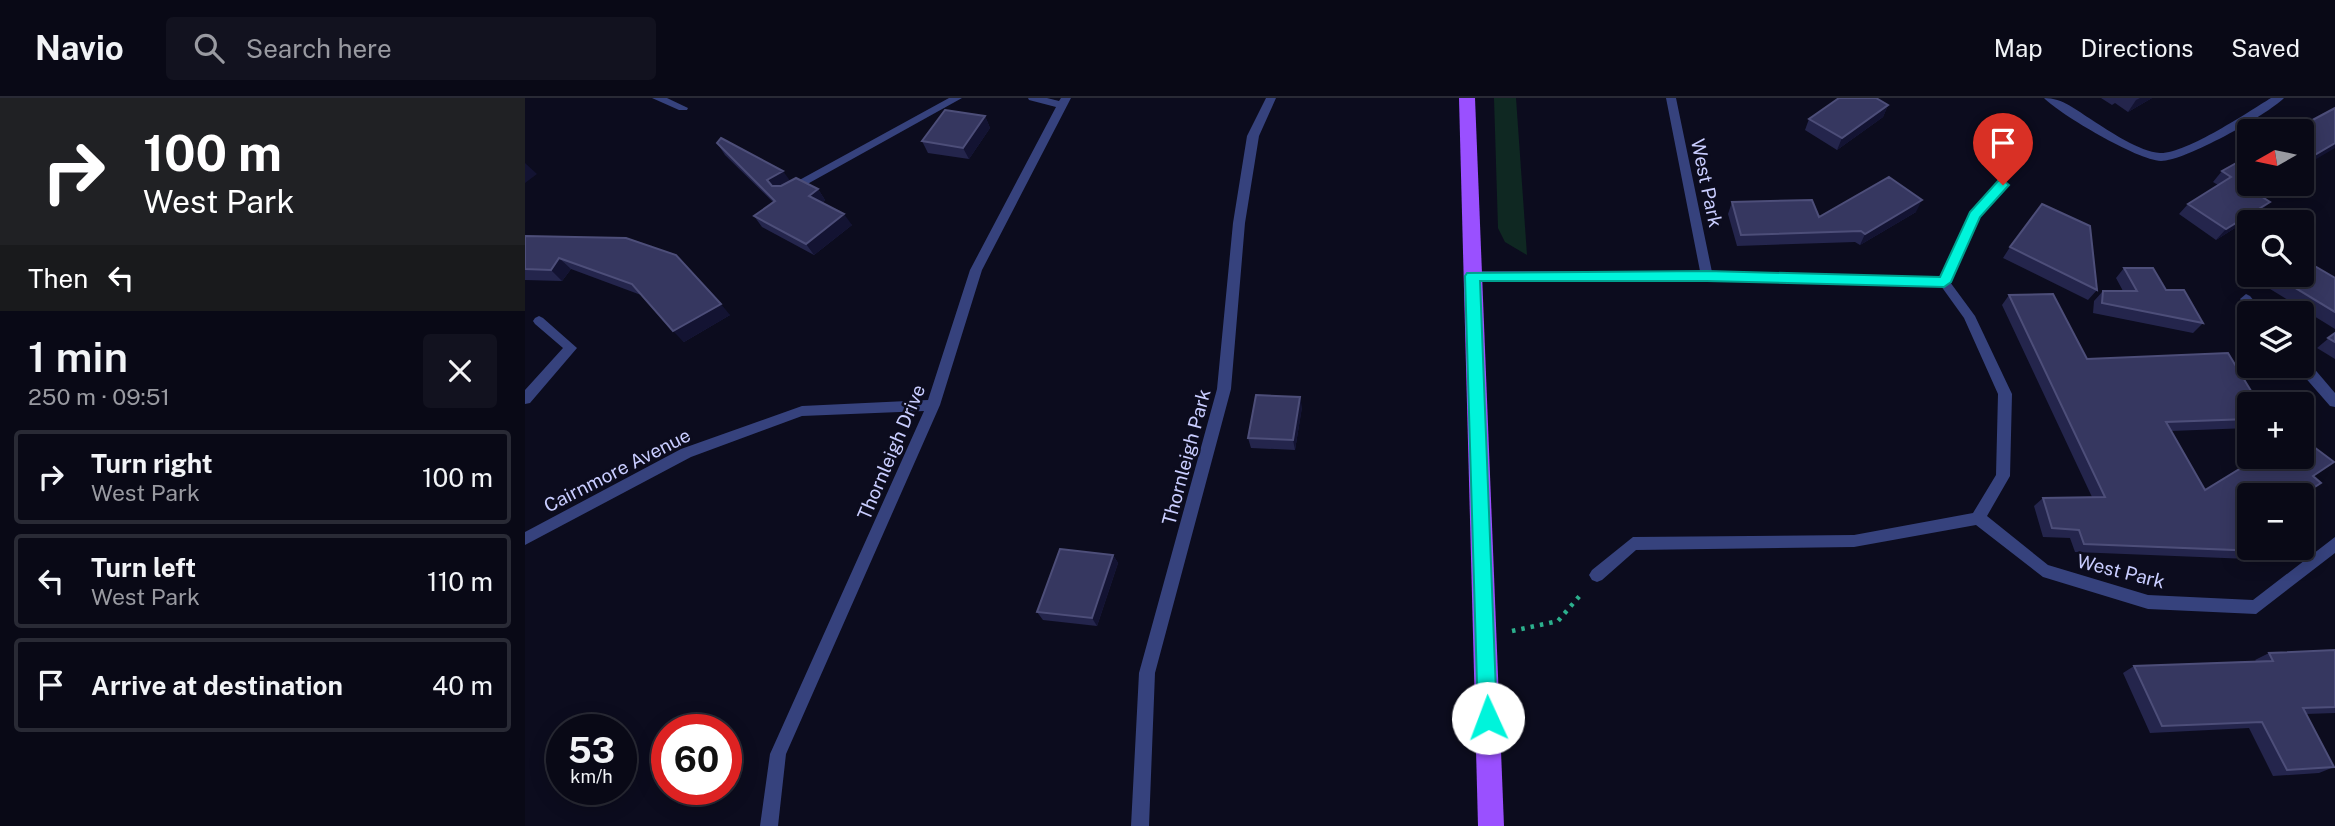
<!DOCTYPE html>
<html lang="en">
<head>
<meta charset="utf-8">
<style>
	:root { --surface:#090916; --page:#12121f; --text:#f1f3f6; --muted:#999aa1; --line:#292a35 }
	body { margin:0; font-family:"Public Sans",sans-serif; background:var(--page); color:var(--text); height:100vh; display:flex; flex-direction:column; font-size:26px; white-space:nowrap }
	* { box-sizing:border-box; margin:0 }
	p { font-size:23px; color:var(--muted) }
	.icon { flex:none; width:38px; height:38px; fill:none; stroke:currentColor; stroke-width:2; stroke-linecap:round; stroke-linejoin:round }
	.map { position:relative; flex:1; overflow:hidden }
	.sheet { display:flex; flex-direction:column; background:var(--surface); width:525px }
	.sheet>* { flex:none }
	.banner { background:#202124; color:#fff; overflow:hidden }
	.needle { width:46px; rotate:261deg }
	.controls { position:absolute; left:1712px; top:21px; display:grid; gap:14px }
	.controls a { display:grid; place-items:center; width:77px; height:77px; border-radius:7px; background:var(--surface); box-shadow:0 4px 18px #0003,0 0 0 2px var(--line); font-size:35px }
	.speed { position:absolute; left:21px; top:616px; display:flex; gap:14px; font-size:35px; font-weight:700; text-align:center }
	.speed>* { display:grid; place-content:center; width:91px; height:91px; border-radius:50%; background:var(--surface); box-shadow:0 4px 18px #0003,0 0 0 2px var(--line); line-height:1 }
	.speed small { font-size:18px; font-weight:400 }
	.speed .limit { border:10px solid #d22; background:#fff; color:#111 }
	.pin { position:absolute; display:grid; place-items:center; width:60px; height:60px; color:#fff; margin:-72px -30px; border-radius:50% 50% 50% 0; rotate:-45deg; box-shadow:0 0 7px #0007 }
	.pin .icon { rotate:45deg }
	.me { position:absolute; width:77px; margin:-38px; rotate:358deg; stroke-linejoin:round; filter:drop-shadow(0 0 5px #0008) }
	.turn { display:flex; align-items:center; gap:24px; height:147px; padding:0 28px; font-size:32px }
	.turn .icon { width:91px; height:91px; stroke-width:2.5 }
	.turn b { display:block; font-size:49px; line-height:60px }
	.then { display:flex; align-items:center; height:66px; padding:0 28px; background:#0003; gap:14px; font-size:26px }
	.round { display:grid; place-items:center; flex:none; width:74px; height:74px; border-radius:7px; background:var(--page) }
	.headline { display:flex; align-items:center; justify-content:space-between; height:119px; padding:0 28px }
	h1 { font-size:42px; font-weight:600; line-height:52px }
	ul { padding:0; list-style:none }
	li { display:flex; align-items:center; gap:21px; height:94px; margin:0 14px 10px; padding:0 14px; border:4px solid var(--line); border-radius:7px }
	li div { flex:1 }
	li b { display:block; font-size:26px }
	li em { font-style:normal }
	header { display:flex; align-items:center; gap:42px; box-sizing:border-box; height:98px; padding:0 35px; background:var(--surface); border-bottom:2px solid var(--line) }
	header strong { font-size:33px }
	nav { display:flex; gap:38px; margin-inline-start:auto; font-size:24px }
	.search { width:490px; height:63px; background:var(--page); display:flex; align-items:center; gap:18px; box-sizing:border-box; padding:0 24px; border-radius:7px; color:var(--muted); font-size:26px }
	main { display:flex; flex:1; min-height:0 }
	.map>svg:first-child { display:block }
	.green { fill:#0f2822 }
	.lines { fill:none; stroke-linecap:round; stroke-linejoin:round }
	.path { stroke:#2cb08d; stroke-width:4.5; stroke-dasharray:3.5 6; stroke-linecap:butt }
	.street { fill:#36427d; fill-rule:evenodd }
	.primary { fill:#9a50ff; fill-rule:evenodd }
	.wall { fill:#24254c }
	.shaded-wall { fill:#131332 }
	.building { fill:#363760; stroke:#4d4e79; stroke-width:2 }
	.route { fill:#00f4db; stroke:#009f8e; stroke-width:2 }
	.labels { text-anchor:middle; dominant-baseline:central; stroke-width:5; stroke-linejoin:round; paint-order:stroke }
	.street-label { font-size:19px; fill:#c9cdff; stroke:#0c0c1e }
</style>
</head>
<body>
<header>
<strong>Navio</strong>
<div class="search"><svg class="icon" aria-label="search" viewBox="0 0 24 24"><circle cx="10" cy="10" r="6"/><path d="M15 15l6 6"/></svg>Search here</div>
<nav><a>Map</a><a>Directions</a><a>Saved</a></nav>
</header>
<main>
<section class="sheet">
<div class="banner">
<div class="turn"><svg class="icon" aria-label="right" viewBox="0 0 24 24"><path d="M7 20v-9h11M14 6l5 5-5 5"/></svg><div><b>100 m</b>West Park</div></div>
<div class="then">Then<svg class="icon" aria-label="left" viewBox="0 0 24 24"><path d="M17 20v-9H6M10 6l-5 5 5 5"/></svg></div>
</div>
<div class="headline"><div><h1>1 min</h1><p>250 m · 09:51</p></div><a class="round"><svg class="icon" aria-label="close" viewBox="0 0 24 24"><path d="M6 6l12 12M18 6L6 18"/></svg></a></div>
<ul>
<li><svg class="icon" aria-label="right" viewBox="0 0 24 24"><path d="M7 20v-9h11M14 6l5 5-5 5"/></svg><div><b>Turn right</b><p>West Park</p></div><em>100 m</em></li>
<li><svg class="icon" aria-label="left" viewBox="0 0 24 24"><path d="M17 20v-9H6M10 6l-5 5 5 5"/></svg><div><b>Turn left</b><p>West Park</p></div><em>110 m</em></li>
<li><svg class="icon" aria-label="arrive" viewBox="0 0 24 24"><path d="M6 21V4h12l-3 4 3 4H6"/></svg><div><b>Arrive at destination</b></div><em>40 m</em></li>
</ul>
</section>
<div class="map">
<svg width="1810" height="728" viewBox="0 0 1810 728">
	<rect width="100%" height="100%" fill="#0c0c1e"/>
	<path class="green" d="M 969,0 L 991,0 L 1002,157 L 980,144 L 973,130 Z"/>
	<g class="lines">
		<path class="path" d="M 987,533 L 1033,523 L 1058,494"/>
		<path class="street" d="M 127,0 L 142,0 L 163,10 L 162,12 L 154,12 Z
			M 424,0 L 437,0 L 268,94 L 260,94 L 258,91 Z
			M 503,0 L 522,0 L 534,3 L 536,0 L 546,0 L 457,172 L 415,307 L 261,656 L 253,728 L 235,728 L 245,656 L 399,313 L 277,318 L 166,359 L 0,447 L 0,434 L 156,351 L 277,308 L 403,302 L 445,172 L 531,9 L 504,2 Z
			M 741,0 L 751,0 L 734,38 L 720,125 L 706,291 L 630,575 L 624,728 L 606,728 L 614,575 L 692,291 L 708,125 L 722,38 Z
			M 1141,0 L 1151,0 L 1187,174 L 1415,179 L 1446,114 L 1474,84 L 1482,84 L 1482,90 L 1455,119 L 1425,184 L 1450,218 L 1487,296 L 1485,378 L 1462,418 L 1523,467 L 1623,497 L 1728,502 L 1810,439 L 1810,455 L 1731,516 L 1623,511 L 1518,479 L 1451,427 L 1329,449 L 1111,452 L 1077,482 L 1072,484 L 1067,482 L 1064,477 L 1067,472 L 1108,439 L 1329,437 L 1448,415 L 1471,377 L 1473,296 L 1439,220 L 1416,188 L 1182,183 L 943,181 L 941,178 L 947,173 L 1175,173 Z
			M 1519,0 C 1538,0 1551,12 1567,22 C 1584,33 1615,54 1635,55 C 1661,56 1723,14 1746,0 L 1759,0 C 1742,17 1660,63 1636,63 C 1612,62 1536,17 1519,0 Z
			M 1721,196 L 1725,198 L 1739,215 L 1726,215 L 1715,201 Z
			M 14,218 L 18,220 L 52,250 L 5,305 L 0,306 L 0,292 L 38,250 L 10,226 L 8,223 L 10,220 Z
			M 1776,260 L 1781,261 L 1810,295 L 1810,309 L 1805,308 L 1771,269 L 1776,268 Z"/>
		<path class="primary" d="M 934,0 L 950,0 L 979,728 L 953,728 Z"/>
	</g>
	<path class="wall" d="M 1576,0 L 1627,0 L 1603,14 L 1590,5 L 1587,7 Z
		M 1363,7 L 1358,19 L 1312,52 L 1280,32 L 1284,21 Z
		M 460,18 L 465,30 L 444,61 L 403,55 L 397,43 Z
		M 192,45 L 265,83 L 293,91 L 300,102 L 297,105 L 327,127 L 289,157 L 237,129 L 229,118 L 248,104 L 200,57 Z
		M 1697,73 L 1724,86 L 1749,86 L 1732,95 L 1735,114 L 1691,142 L 1654,116 L 1663,106 L 1693,87 L 1688,84 Z
		M 1207,104 L 1294,119 L 1391,114 L 1335,147 L 1330,144 L 1212,148 L 1203,116 Z
		M 0,138 L 205,217 L 159,244 L 116,197 L 46,171 L 37,183 L 0,182 Z
		M 1485,149 L 1572,192 L 1563,202 L 1478,160 Z
		M 1599,170 L 1641,192 L 1678,225 L 1668,235 L 1568,215 L 1569,203 L 1578,193 L 1598,193 L 1591,180 Z
		M 1746,177 L 1776,177 L 1810,180 L 1810,231 L 1737,186 Z
		M 1484,197 L 1562,261 L 1724,306 L 1724,330 L 1646,333 L 1680,392 L 1788,378 L 1717,437 L 1736,453 L 1724,461 L 1550,454 L 1545,440 L 1518,439 L 1509,408 L 1518,400 L 1567,399 L 1477,207 Z
		M 1810,235 L 1810,261 L 1792,250 Z
		M 777,309 L 770,352 L 726,350 L 723,340 Z
		M 588,457 L 593,465 L 572,528 L 518,522 L 512,514 Z
		M 1810,552 L 1810,615 L 1781,616 L 1809,669 L 1794,675 L 1748,678 L 1724,630 L 1625,635 L 1598,575 L 1609,568 L 1731,563 L 1730,562 L 1744,555 Z"/>
	<path class="shaded-wall" d="M 1615,0 L 1627,0 L 1603,14 L 1611,2 Z
		M 1363,7 L 1358,19 L 1312,52 L 1317,40 Z
		M 460,18 L 465,30 L 444,61 L 438,50 Z
		M 1810,45 L 1810,50 L 1776,70 L 1776,65 Z
		M 0,65 L 12,76 L 0,85 Z
		M 258,73 L 266,84 L 250,93 L 242,82 Z
		M 1740,86 L 1749,86 L 1719,103 L 1728,93 Z
		M 293,91 L 300,102 L 292,109 L 284,98 Z
		M 1397,102 L 1391,114 L 1335,147 L 1340,136 Z
		M 1745,104 L 1735,114 L 1691,142 L 1701,131 Z
		M 319,116 L 327,127 L 289,157 L 281,146 Z
		M 34,160 L 46,171 L 37,183 L 26,172 Z
		M 196,206 L 205,217 L 159,244 L 148,233 Z
		M 775,299 L 777,309 L 770,352 L 768,342 Z
		M 588,457 L 593,465 L 572,528 L 567,520 Z"/>
	<path class="building" d="M 1314,0 L 1351,0 L 1363,7 L 1317,40 L 1284,21 Z
		M 1810,10 L 1810,45 L 1776,65 L 1776,33 L 1767,33 Z
		M 420,12 L 460,18 L 438,50 L 397,43 Z
		M 196,40 L 258,73 L 242,82 L 247,88 L 256,88 L 271,80 L 293,91 L 284,98 L 319,116 L 281,146 L 229,118 L 250,103 L 192,45 Z
		M 1724,58 L 1724,86 L 1740,86 L 1728,93 L 1745,104 L 1701,131 L 1663,106 L 1706,79 L 1697,73 Z
		M 1364,79 L 1397,102 L 1340,136 L 1336,133 L 1216,137 L 1207,104 L 1287,102 L 1294,119 Z
		M 1517,106 L 1565,128 L 1572,192 L 1485,149 Z
		M 0,138 L 101,140 L 151,157 L 196,206 L 148,233 L 107,186 L 34,160 L 26,172 L 0,171 Z
		M 1776,160 L 1810,180 L 1810,214 L 1749,177 L 1776,177 Z
		M 1599,170 L 1628,170 L 1641,192 L 1659,192 L 1678,225 L 1577,205 L 1578,193 L 1612,193 Z
		M 1528,196 L 1562,261 L 1703,255 L 1734,306 L 1724,306 L 1724,321 L 1641,324 L 1680,392 L 1734,359 L 1776,359 L 1776,341 L 1777,340 L 1809,364 L 1788,378 L 1796,385 L 1776,398 L 1776,397 L 1724,397 L 1724,432 L 1716,437 L 1724,443 L 1724,450 L 1732,450 L 1736,453 L 1559,446 L 1554,432 L 1527,430 L 1518,400 L 1580,399 L 1484,197 Z
		M 1810,235 L 1810,244 L 1803,240 Z
		M 731,297 L 775,299 L 768,342 L 723,340 Z
		M 535,451 L 588,457 L 567,520 L 512,514 Z
		M 1810,552 L 1810,609 L 1778,610 L 1809,669 L 1762,672 L 1737,624 L 1637,628 L 1609,568 L 1748,563 L 1744,555 Z"/>
	<path class="route" d="M 1478,82 L 1484,87 L 1455,119 L 1426,184 L 1419,189 L 1182,183 L 955,183 L 972,620 L 969,626 L 963,629 L 956,626 L 953,620 L 940,178 L 942,175 L 1182,173 L 1415,179 L 1445,114 L 1473,83 Z"/>
	<g class="labels">
		<g class="street-label">
			<text transform="translate(1182 85) rotate(78)">West Park</text>
			<text transform="translate(366 354) rotate(-67)">Thornleigh Drive</text>
			<text transform="translate(661 359) rotate(-75)">Thornleigh Park</text>
			<text transform="translate(92 372) rotate(-27)">Cairnmore Avenue</text>
			<text transform="translate(1596 473) rotate(14)">West Park</text>
		</g>
	</g>
</svg>
<div class="controls">
<a><svg class="needle" viewBox="-14 -14 28 28"><path d="M0-13l5 13h-10z" fill="#e53935"/><path d="M0 13l5-13h-10z" fill="#999aa1"/></svg></a>
<a><svg class="icon" aria-label="search" viewBox="0 0 24 24"><circle cx="10" cy="10" r="6"/><path d="M15 15l6 6"/></svg></a>
<a><svg class="icon" aria-label="layers" viewBox="0 0 24 24"><path d="M12 4l9 5-9 5-9-5zM3 14l9 5 9-5"/></svg></a>
<a>+</a>
<a>−</a>
</div>
<div class="speed"><div>53<small>km/h</small></div><div class="limit">60</div></div>
<div class="pin" style="left:1478px;top:87px;background:#d93025"><svg class="icon" aria-label="arrive" viewBox="0 0 24 24"><path d="M6 21V4h12l-3 4 3 4H6"/></svg></div>
<svg class="me" style="left:963px;top:620px" viewBox="-20 -20 40 40"><circle r="19" fill="#fff"/><path d="M0-13L10 11 0 6-10 11z" fill="#00f4db"/></svg>
</div>
</main>
</body>
</html>
